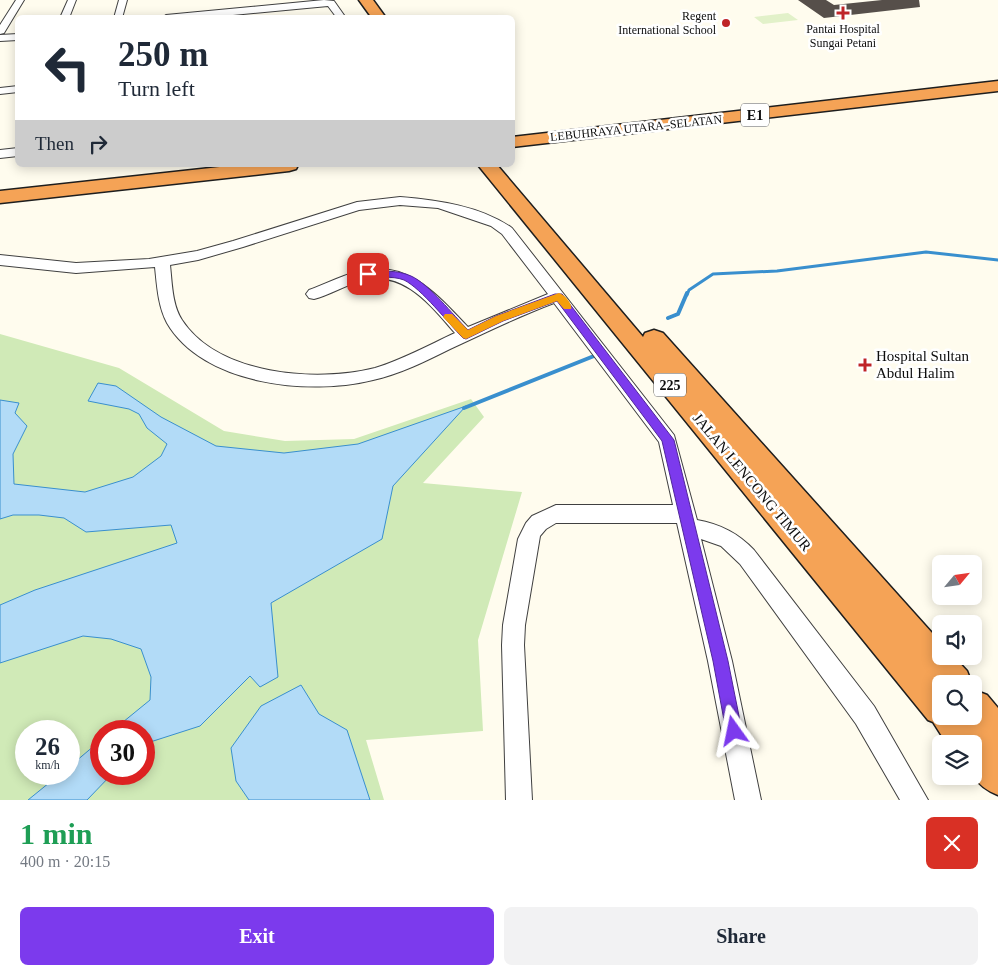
<!DOCTYPE html>
<html lang="en">
<head>
<meta charset="utf-8">
<style>
	:root { --surface:#fff; --page:#f2f2f3; --text:#1f2937; --muted:#747a83; --accent:#7c3aed }
	body { margin:0; font-family:Georgia,serif; background:var(--page); color:var(--text); height:100vh; display:flex; flex-direction:column; font-size:19px; white-space:nowrap }
	* { box-sizing:border-box; margin:0 }
	p { font-size:16px; color:var(--muted) }
	.icon { flex:none; width:28px; height:28px; fill:none; stroke:currentColor; stroke-width:2; stroke-linecap:round; stroke-linejoin:round }
	.map { position:relative; height:800px; overflow:hidden }
	.details { display:flex; flex-direction:column; background:var(--surface); flex:1 }
	.details>* { flex:none }
	.hud { position:absolute; left:15px; top:15px; width:500px; height:152px; border-radius:8px; box-shadow:0 2px 12px #0003; background:#fff; color:var(--text); overflow:hidden }
	.needle { width:32px; rotate:61deg }
	.fabs { position:absolute; left:932px; top:555px; display:grid; gap:10px }
	.fabs a { display:grid; place-items:center; width:50px; height:50px; border-radius:8px; background:var(--surface); box-shadow:0 2px 12px #0003; font-size:25px }
	.speed { position:absolute; left:15px; top:720px; display:flex; gap:10px; font-size:25px; font-weight:700; text-align:center }
	.speed>* { display:grid; place-content:center; width:65px; height:65px; border-radius:50%; background:var(--surface); box-shadow:0 2px 12px #0003; line-height:1 }
	.speed small { font-size:12px; font-weight:400 }
	.speed .limit { border:8px solid #d22; background:#fff; color:#111 }
	.pin { position:absolute; display:grid; place-items:center; width:42px; height:42px; color:#fff; margin:-21px; border-radius:10px; box-shadow:0 2px 8px #0006 }
	.me { position:absolute; width:55px; margin:-28px; rotate:348deg; stroke-linejoin:round; filter:drop-shadow(0 0 4px #0008) }
	.turn { display:flex; align-items:center; gap:18px; height:105px; padding:0 20px; font-size:22px }
	.turn .icon { width:65px; height:65px; stroke-width:2.5 }
	.turn b { display:block; font-size:35px; line-height:42px }
	.then { display:flex; align-items:center; height:48px; padding:0 20px; background:#0003; gap:10px; font-size:19px }
	.round { display:grid; place-items:center; flex:none; width:52px; height:52px; border-radius:8px; background:var(--page) }
	.head { display:flex; align-items:center; justify-content:space-between; height:85px; padding:0 20px }
	h1 { font-size:30px; font-weight:800; line-height:38px; color:#1e9e55 }
	.cta { display:flex; gap:10px; margin-top:auto; padding:10px 20px }
	.cta a { flex:1; height:58px; border-radius:8px; background:var(--accent); color:#fff; font-size:20px; font-weight:800; line-height:58px; text-align:center }
	.cta a+a { background:var(--page); color:var(--text) }
	.map>svg:first-child { display:block }
	.green { fill:#d0eab7; fill-rule:evenodd }
	.pitch { fill:#e2f1c9 }
	.water { fill:#b2dbf7; stroke:#398fce }
	.lines { fill:none; stroke-linecap:round; stroke-linejoin:round }
	.stream-far1 { stroke:#398fce; stroke-width:3 }
	.stream { stroke:#398fce; stroke-width:4 }
	.building { fill:#564f4a }
	.minor-casing { stroke:#404040; stroke-width:2 }
	.highway-casing { stroke:#1e1e1e; stroke-width:3 }
	.minor { fill:#fff; fill-rule:evenodd }
	.highway { fill:#f5a356; fill-rule:evenodd }
	.route { fill:#7c3aed; stroke:#51269a }
	.slow { fill:#f59e0b }
	.poi-dot { fill:#bf2428; stroke:#fff; stroke-width:2 }
	.labels { text-anchor:middle; dominant-baseline:central; stroke-width:5; stroke-linejoin:round; paint-order:stroke }
	.far-poi-label { font-size:12px; fill:#0d0d0d; stroke:#fff; text-anchor:end }
	.far-street-label { font-size:12px; fill:#0d0d0d; stroke:#fff }
	.shield { fill:#fff; stroke:#565656; stroke-width:1 }
	.shield-label { font-size:14px; font-weight:bold; fill:#0d0d0d }
	.poi-label { font-size:15px; fill:#0d0d0d; stroke:#fff; text-anchor:start }
	.street-label { font-size:15px; fill:#0d0d0d; stroke:#fff }
</style>
</head>
<body>
<div class="map">
<svg width="998" height="800" viewBox="0 0 998 800">
	<rect width="100%" height="100%" fill="#fffcee"/>
	<path class="green" d="M 0,334 L 119,368 L 224,431 L 285,441 L 354,439 L 471,399 L 484,417 L 423,483 L 522,492 L 478,640 L 483,731 L 366,740 L 384,800 L 0,800 ZM 26,731 L 69,731 L 69,774 L 26,774 ZM 101,731 L 144,731 L 144,774 L 101,774 Z"/>
	<path class="pitch" d="M 788,13 L 798,20 L 763,24 L 754,17 Z"/>
	<path class="water" d="M 98,383 L 116,386 L 161,417 L 216,446 L 284,453 L 358,444 L 466,406 L 393,486 L 382,539 L 271,603 L 278,677 L 260,687 L 250,676 L 200,726 L 144,744 L 144,731 L 112,731 L 150,700 L 151,677 L 141,649 L 111,639 L 83,636 L 0,663 L 0,605 L 35,590 L 177,543 L 171,525 L 86,532 L 64,518 L 39,515 L 13,515 L 0,519 L 0,400 L 19,403 L 15,413 L 27,426 L 13,454 L 14,484 L 85,492 L 133,477 L 161,456 L 167,444 L 147,428 L 139,414 L 129,409 L 88,401 Z
		M 301,685 L 319,714 L 347,730 L 370,800 L 249,800 L 236,781 L 231,748 L 261,706 Z
		M 101,740 L 101,774 L 112,774 L 87,800 L 28,800 L 60,774 L 69,774 L 69,767 Z"/>
	<g class="lines">
		<path class="stream-far1" d="M 687,295 L 689,290 L 713,274 L 777,271 L 926,252 L 998,260"/>
		<path class="stream" d="M 668,318 L 678,314 L 687,293
			M 464,408 L 594,356"/>
	</g>
	<path class="building" d="M 798,0 L 826,0 L 834,5 L 882,0 L 919,0 L 920,7 L 824,18 Z"/>
	<g class="lines">
		<g class="minor-casing">
			<path id="minor" d="M 16,0 L 24,0 L 4,33 L 0,34 L 0,25 Z
				M 68,0 L 76,0 L 69,18 L 60,18 Z
				M 119,0 L 127,0 L 122,18 L 114,18 Z
				M 324,0 L 334,1 L 346,18 L 337,18 L 328,6 L 202,18 L 162,18 L 166,15 Z
				M 18,34 L 18,40 L 0,41 L 0,35 Z
				M 18,86 L 18,92 L 0,94 L 0,88 Z
				M 18,148 L 18,156 L 0,158 L 0,150 Z
				M 400,197 C 437,200 481,206 512,228 L 674,435 L 697,520 C 720,524 738,533 754,550 L 874,706 L 928,800 L 900,800 L 856,724 L 740,564 L 721,546 L 701,539 L 732,661 L 761,800 L 735,800 L 708,661 L 677,523 L 556,523 L 546,529 L 540,536 L 525,625 L 524,645 L 532,800 L 506,800 L 502,645 L 503,625 L 518,539 L 526,523 L 532,516 L 556,505 L 673,505 L 659,442 L 554,303 C 519,316 485,333 450,349 C 426,361 400,374 373,380 C 310,396 203,385 167,323 C 158,306 157,286 155,267 L 76,273 L 0,265 L 0,255 L 76,263 L 149,259 L 197,251 L 233,241 L 357,202 ZM 400,205 L 438,208 L 491,226 L 502,234 L 548,294 L 468,327 C 438,296 408,259 359,271 C 341,276 325,284 309,290 L 306,294 L 309,298 L 314,299 C 330,295 345,285 361,281 C 403,268 431,306 455,333 C 429,345 402,360 375,368 C 316,383 218,375 182,320 C 172,305 172,282 170,265 L 198,260 L 243,247 L 359,210 Z"/>
		</g>
		<g class="highway-casing">
			<path id="highway" d="M 359,0 L 373,0 L 386,18 L 372,18 Z
				M 998,81 L 998,91 L 512,147 L 512,137 Z
				M 238,165 L 298,165 L 296,169 L 289,171 L 0,203 L 0,191 Z
				M 478,165 L 497,165 L 643,337 L 645,333 L 654,330 L 663,333 L 941,643 L 941,656 L 953,656 L 967,671 L 972,684 L 941,684 L 941,716 L 974,716 L 974,690 L 987,695 L 998,708 L 998,795 C 969,783 974,772 974,744 L 947,744 L 933,722 L 928,720 Z"/>
		</g>
		<use href="#minor" class="minor"/>
		<use href="#highway" class="highway"/>
	</g>
	<path class="route" d="M 368,271 C 382,271 398,270 411,276 C 429,284 453,315 468,330 L 496,316 L 555,294 L 562,294 L 674,440 L 728,661 L 742,731 L 740,736 L 734,739 L 729,736 L 726,731 L 713,661 L 662,441 L 557,301 L 503,321 L 466,339 L 463,338 C 448,323 422,289 404,280 C 391,275 377,279 365,276 L 365,272 Z"/>
	<path class="slow" d="M 559,293 C 564,294 573,304 571,309 L 564,309 L 557,301 L 503,321 L 466,339 L 463,338 L 443,317 L 445,314 L 452,314 L 468,330 L 496,316 Z"/>
	<g class="poi-dot">
		<path d="M840.5 5.5h5v5h5v5h-5v5h-5v-5h-5v-5h5z"/>
		<circle cx="726" cy="23" r="5"/>
		<path d="M862.5 357.5h5v5h5v5h-5v5h-5v-5h-5v-5h5z"/>
	</g>
	<g class="labels">
		<g class="far-poi-label">
			<text x="716" y="16">Regent<tspan x="716" dy="14">International School</tspan></text>
			<text x="843" y="29" text-anchor="middle">Pantai Hospital<tspan x="843" dy="14">Sungai Petani</tspan></text>
		</g>
		<g class="far-street-label">
			<text transform="translate(636 128) rotate(-6)">LEBUHRAYA UTARA–SELATAN</text>
		</g>
		<g class="shield">
			<rect x="741" y="103.5" width="28" height="23" rx="4"/>
			<rect x="654" y="373.5" width="32" height="23" rx="4"/>
		</g>
		<g class="shield-label">
			<text x="755" y="115">E1</text>
			<text x="670" y="385">225</text>
		</g>
		<g class="poi-label">
			<text x="876" y="356">Hospital Sultan<tspan x="876" dy="17">Abdul Halim</tspan></text>
		</g>
		<g class="street-label">
			<text transform="translate(752 482) rotate(50)">JALAN LENCONG TIMUR</text>
		</g>
	</g>
</svg>
<div class="fabs">
<a><svg class="needle" viewBox="-14 -14 28 28"><path d="M0-13l5 13h-10z" fill="#e53935"/><path d="M0 13l5-13h-10z" fill="#747a83"/></svg></a>
<a><svg class="icon" aria-label="sound" viewBox="0 0 24 24"><path d="M4 9h4l5-4v14l-5-4H4zM17 9q2 3 0 6"/></svg></a>
<a><svg class="icon" aria-label="search" viewBox="0 0 24 24"><circle cx="10" cy="10" r="6"/><path d="M15 15l6 6"/></svg></a>
<a><svg class="icon" aria-label="layers" viewBox="0 0 24 24"><path d="M12 4l9 5-9 5-9-5zM3 14l9 5 9-5"/></svg></a>
</div>
<div class="speed"><div>26<small>km/h</small></div><div class="limit">30</div></div>
<div class="pin" style="left:368px;top:274px;background:#d93025"><svg class="icon" aria-label="arrive" viewBox="0 0 24 24"><path d="M6 21V4h12l-3 4 3 4H6"/></svg></div>
<svg class="me" style="left:734px;top:731px" viewBox="-20 -20 40 40"><path d="M0-17L14 15 0 8-14 15z" fill="#7c3aed" stroke="#fff" stroke-width="4"/></svg>
<div class="hud">
<div class="turn"><svg class="icon" aria-label="left" viewBox="0 0 24 24"><path d="M17 20v-9H6M10 6l-5 5 5 5"/></svg><div><b>250 m</b>Turn left</div></div>
<div class="then">Then<svg class="icon" aria-label="right" viewBox="0 0 24 24"><path d="M7 20v-9h11M14 6l5 5-5 5"/></svg></div>
</div>
</div>
<section class="details">
<div class="head"><div><h1>1 min</h1><p>400 m · 20:15</p></div><a class="round" style="background:#d93025;color:#fff"><svg class="icon" aria-label="close" viewBox="0 0 24 24"><path d="M6 6l12 12M18 6L6 18"/></svg></a></div>
<div class="cta"><a>Exit</a><a>Share</a></div>
</section>
</body>
</html>
